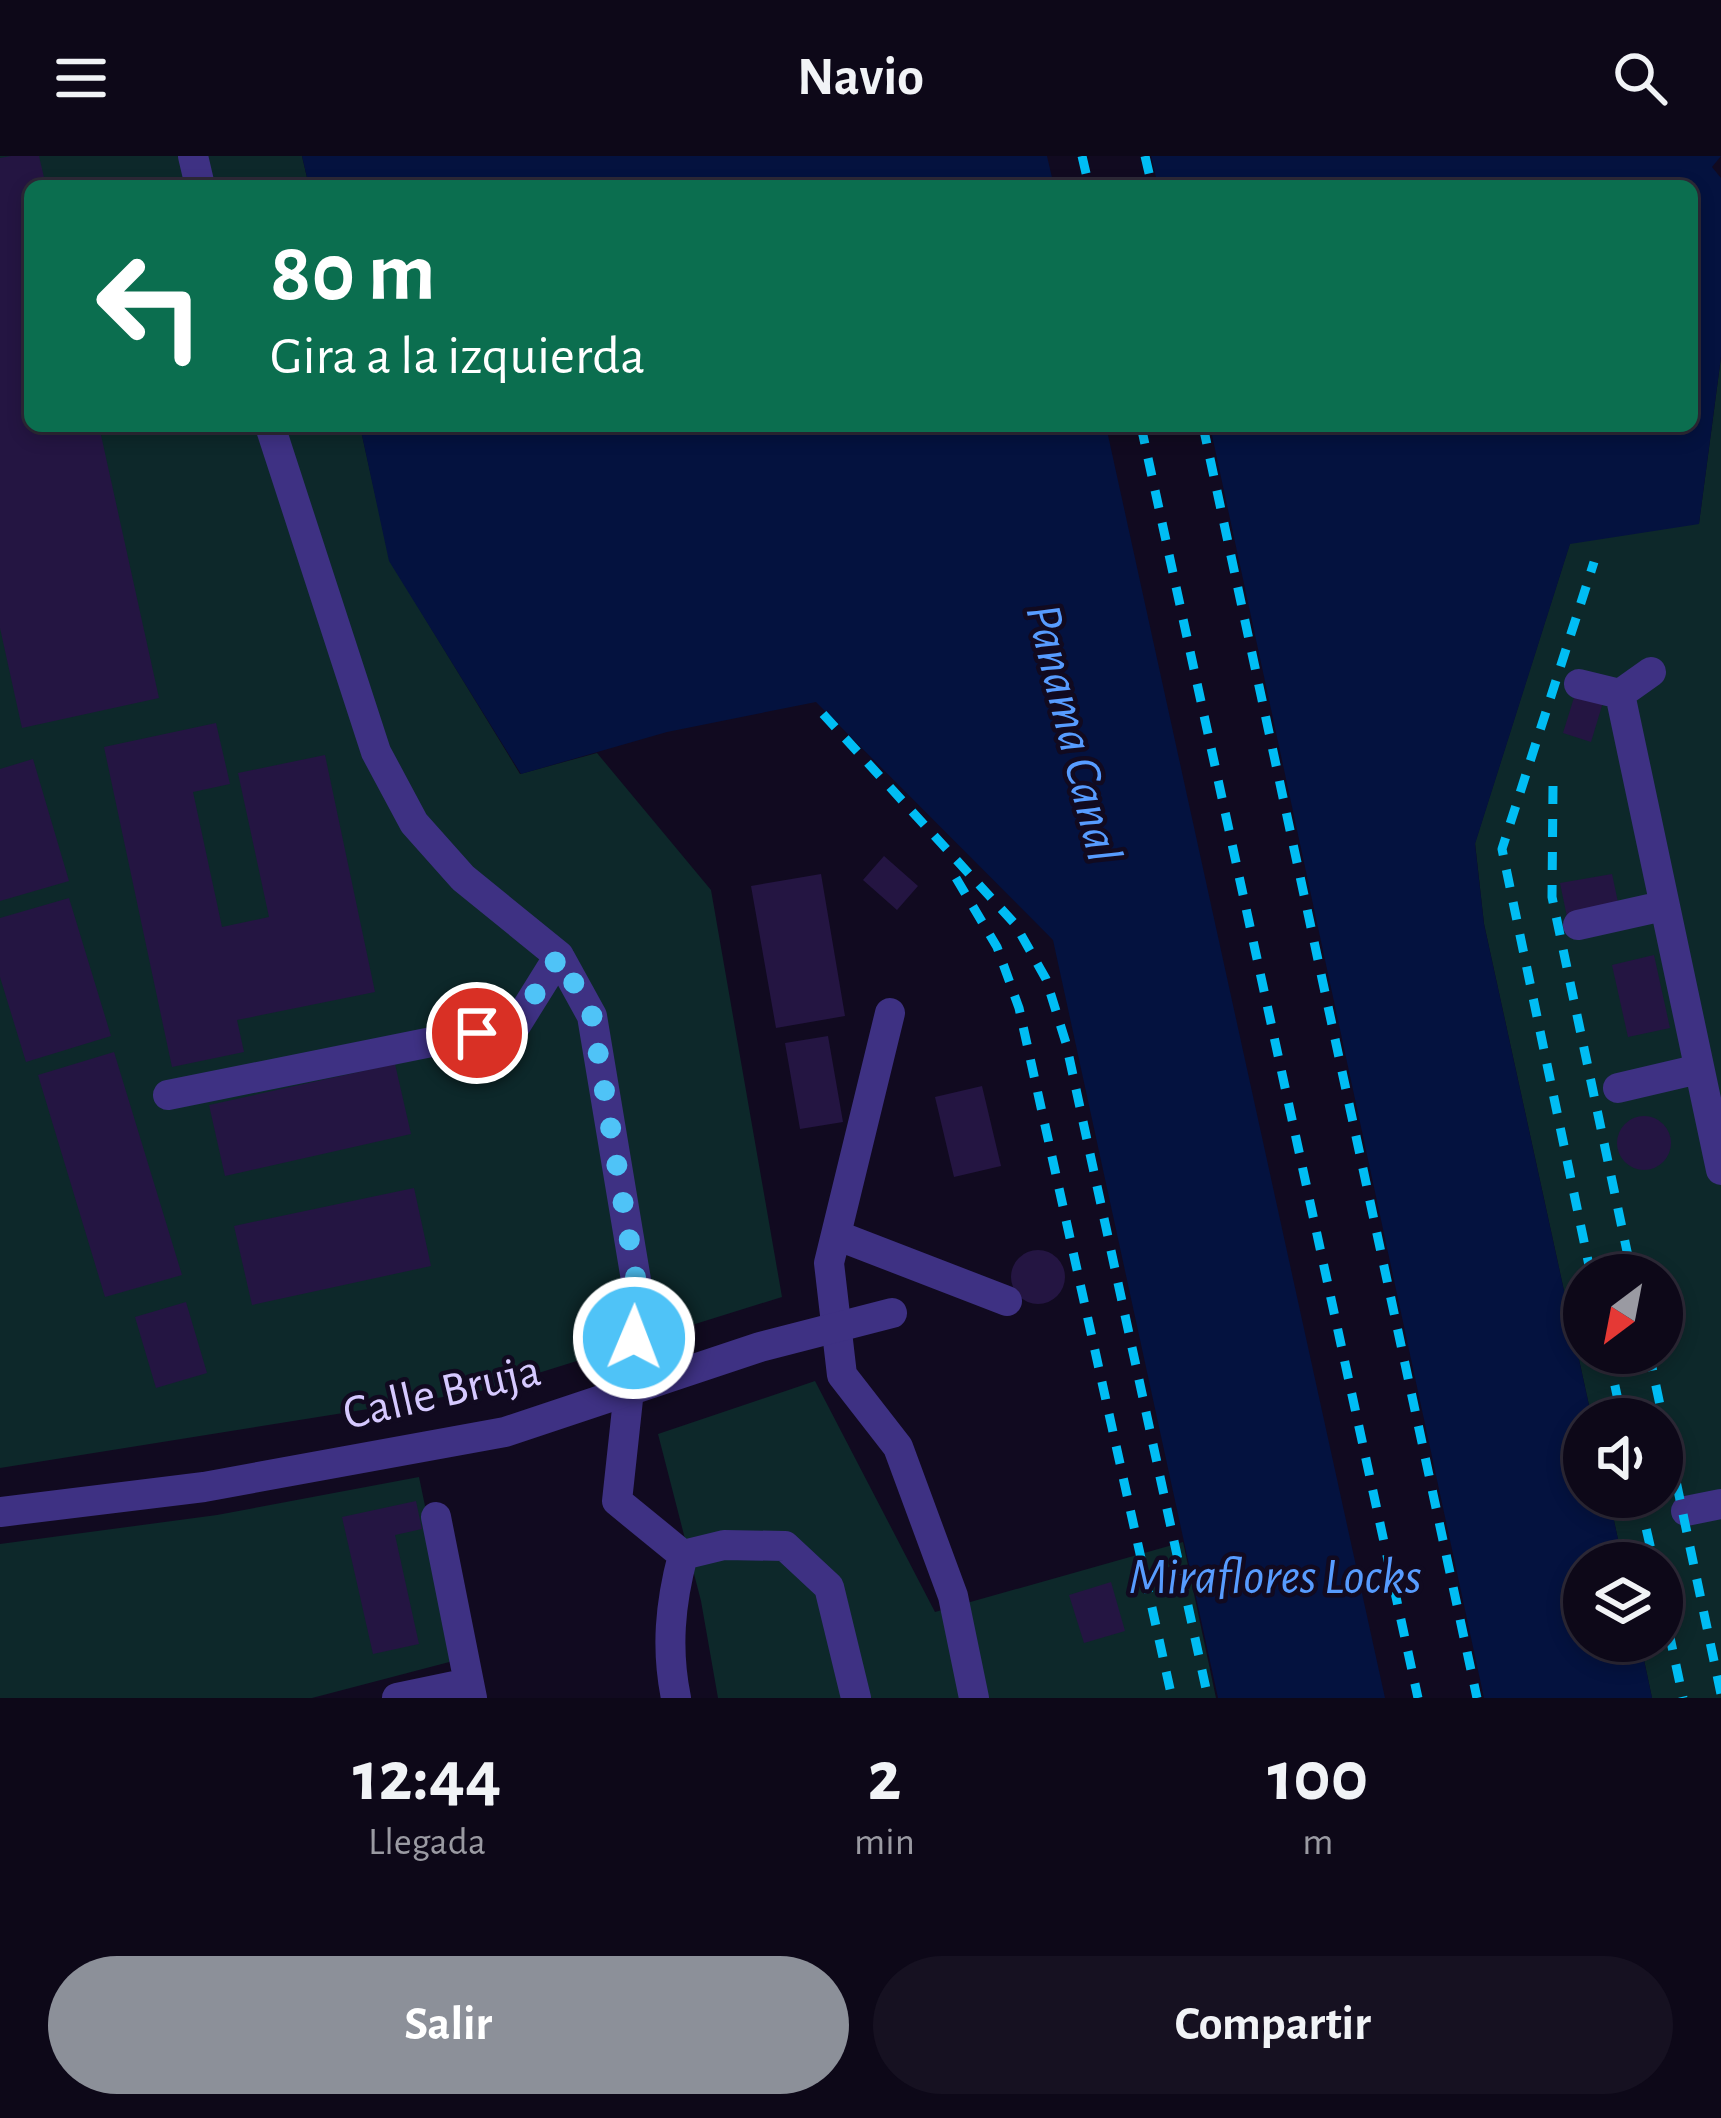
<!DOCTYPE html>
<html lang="es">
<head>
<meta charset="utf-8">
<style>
	:root { --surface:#0d0818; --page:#161121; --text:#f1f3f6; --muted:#9a9aa2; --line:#2d2937; --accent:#8c9099 }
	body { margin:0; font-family:"Alegreya Sans",sans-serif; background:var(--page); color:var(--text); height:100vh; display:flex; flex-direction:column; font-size:45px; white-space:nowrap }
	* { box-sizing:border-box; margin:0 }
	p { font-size:39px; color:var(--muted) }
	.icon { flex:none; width:66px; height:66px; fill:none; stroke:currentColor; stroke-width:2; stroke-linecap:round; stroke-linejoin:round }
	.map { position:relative; height:1542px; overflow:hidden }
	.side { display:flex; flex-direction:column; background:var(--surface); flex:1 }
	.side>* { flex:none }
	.hud { position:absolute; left:24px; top:24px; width:1674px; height:252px; border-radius:18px; box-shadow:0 6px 18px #0003,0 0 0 3px var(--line); background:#0b6e4f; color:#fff; overflow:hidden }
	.needle { width:78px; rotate:212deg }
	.fabs { position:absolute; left:1563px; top:1098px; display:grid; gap:24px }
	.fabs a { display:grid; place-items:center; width:120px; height:120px; border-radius:50%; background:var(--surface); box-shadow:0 6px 18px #0003,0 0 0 3px var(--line); font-size:60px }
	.pin { position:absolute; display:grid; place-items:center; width:102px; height:102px; color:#fff; margin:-51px; border:6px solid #fff; border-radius:50%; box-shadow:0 3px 12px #0007 }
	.me { position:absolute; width:132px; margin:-66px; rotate:1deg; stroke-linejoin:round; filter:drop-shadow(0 0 9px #0008) }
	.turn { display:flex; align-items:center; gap:42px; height:252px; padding:0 48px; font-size:54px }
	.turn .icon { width:156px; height:156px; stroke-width:2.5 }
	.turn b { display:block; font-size:84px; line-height:102px }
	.eta { display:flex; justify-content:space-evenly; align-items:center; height:204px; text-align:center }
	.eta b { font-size:72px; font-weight:700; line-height:84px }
	.button { display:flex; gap:24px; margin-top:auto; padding:24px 48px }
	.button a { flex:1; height:138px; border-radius:72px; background:var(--accent); color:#fff; font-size:48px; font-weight:700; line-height:138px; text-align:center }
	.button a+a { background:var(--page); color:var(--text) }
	header { display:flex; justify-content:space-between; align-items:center; height:156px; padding:0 48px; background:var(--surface); font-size:54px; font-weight:700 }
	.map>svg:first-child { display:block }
	.green { fill:#0d282a; fill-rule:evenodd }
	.water { fill:#04123f }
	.building { fill:#241542 }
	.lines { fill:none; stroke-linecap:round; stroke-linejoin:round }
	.minor { stroke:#3e3183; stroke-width:30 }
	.rail { stroke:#00bdf4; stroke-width:9; stroke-dasharray:18 15; stroke-linecap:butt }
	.minor-bridge { stroke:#3e3183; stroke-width:30 }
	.route { stroke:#4fc3f7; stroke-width:21; stroke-dasharray:0 37.8 }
	.labels { text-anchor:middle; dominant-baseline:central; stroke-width:9; stroke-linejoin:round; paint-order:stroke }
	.street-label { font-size:48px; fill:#d6c9ff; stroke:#110a20 }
	.water-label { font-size:51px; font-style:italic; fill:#579cff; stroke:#110a20 }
</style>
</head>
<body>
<header><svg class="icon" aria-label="menu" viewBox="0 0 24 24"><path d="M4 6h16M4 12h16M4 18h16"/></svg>Navio<svg class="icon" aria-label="search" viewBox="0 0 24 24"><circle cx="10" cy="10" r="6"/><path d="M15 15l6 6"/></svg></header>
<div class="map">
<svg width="1721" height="1542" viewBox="0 0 1721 1542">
	<rect width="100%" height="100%" fill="#110a20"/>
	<path class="green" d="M 0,0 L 302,0 L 309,30 L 30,30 L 30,270 L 360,270 L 390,405 L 520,618 L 597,597 L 711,734 L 782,1141 L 481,1235 L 0,1312 Z
		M 1721,201 L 1721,1542 L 1652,1542 L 1640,1485 L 1662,1485 L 1662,1407 L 1623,1407 L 1609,1341 L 1662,1341 L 1662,1263 L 1592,1263 L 1484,768 L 1475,687 L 1570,387 L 1699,367 ZM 1584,1119 L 1662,1119 L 1662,1197 L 1584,1197 Z
		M 815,1225 L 935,1456 L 1183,1386 L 1216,1542 L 718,1542 L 701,1445 L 658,1278 Z
		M 419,1321 L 457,1504 L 312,1542 L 0,1542 L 0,1388 L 217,1359 Z"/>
	<path class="water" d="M 302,0 L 1047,0 L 1054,30 L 309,30 Z
		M 1151,0 L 1721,0 L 1712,11 L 1721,22 L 1721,201 L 1699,368 L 1570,388 L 1475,688 L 1484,768 L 1592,1263 L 1584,1263 L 1584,1341 L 1609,1341 L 1623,1407 L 1584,1407 L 1584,1485 L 1640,1485 L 1652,1542 L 1484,1542 L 1210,270 L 1692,270 L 1692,30 L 1158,30 Z
		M 360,270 L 1106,270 L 1385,1542 L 1218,1542 L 1053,784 L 816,546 L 667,576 L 521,618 L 389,405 Z"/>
	<path class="building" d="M 11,0 L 39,0 L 46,30 L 30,30 L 30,270 L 99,270 L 159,542 L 22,572 L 0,472 L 0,2 Z
		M 1576,535 L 1604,543 L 1591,586 L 1563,577 Z
		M 216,567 L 230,628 L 193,636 L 222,771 L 269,761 L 238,617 L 325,599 L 375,836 L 237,864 L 244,896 L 172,911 L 104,591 Z
		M 33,603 L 69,725 L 0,745 L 0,613 Z
		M 884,700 L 918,730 L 897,754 L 863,724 Z
		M 821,718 L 845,860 L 776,872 L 751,730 Z
		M 1612,718 L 1619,751 L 1567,761 L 1560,727 Z
		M 69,742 L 111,880 L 26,906 L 0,821 L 0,762 Z
		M 1654,799 L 1670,872 L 1628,881 L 1612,809 Z
		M 828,880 L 843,966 L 800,973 L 785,887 Z
		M 114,896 L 182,1119 L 105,1141 L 38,919 Z
		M 395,908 L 411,978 L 225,1020 L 209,949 Z
		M 982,930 L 1001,1010 L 954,1021 L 935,941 Z
		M1617 987a27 27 0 1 1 54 0a27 27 0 1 1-54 0Z
		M 414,1032 L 431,1110 L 252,1149 L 234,1070 Z
		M1011 1121a27 27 0 1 1 54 0a27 27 0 1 1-54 0Z
		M 186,1146 L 207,1217 L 156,1232 L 135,1161 Z
		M 416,1345 L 422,1373 L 395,1379 L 419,1488 L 373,1498 L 342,1361 Z
		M 1111,1426 L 1125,1475 L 1084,1487 L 1069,1439 Z"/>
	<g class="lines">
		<path class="minor" d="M 193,0 L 200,30
			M 270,270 L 376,596 L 414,667 L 463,722 L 559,800 L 592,860 L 639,1142 L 617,1345 L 683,1399 C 670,1448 666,1493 676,1542
			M 1579,528 L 1620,538 L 1651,516
			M 1620,538 L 1721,1014
			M 1578,769 L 1663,750
			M 890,857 L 829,1107 L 842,1219 L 898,1291 L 953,1440 L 974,1542
			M 1618,932 L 1699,913
			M 168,939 L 516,869 L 559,800
			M 836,1079 L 1007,1145
			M 1686,1355 L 1721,1348
			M 436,1361 L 472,1542
			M 683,1399 L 724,1389 L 785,1390 L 829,1431 L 856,1542
			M 397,1542 L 469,1527"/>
		<path class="rail" d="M 1082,0 L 1089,30
			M 1145,0 L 1152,30
			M 1141,270 L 1418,1542
			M 1203,270 L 1477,1542
			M 823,558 L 1015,768 L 1046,823 L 1066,887 L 1208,1542
			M 1553,630 L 1552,741 L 1632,1119
			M 956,722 L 997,791 L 1019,852 L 1172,1542
			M 1591,1119 L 1502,693 L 1594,406
			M 1608,1197 L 1622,1263
			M 1649,1197 L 1721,1538
			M 1639,1341 L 1654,1407
			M 1662,1444 L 1683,1542"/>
		<path class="minor-bridge" d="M 0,1356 L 204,1331 L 505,1276 L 760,1191 L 892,1157"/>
	</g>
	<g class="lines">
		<path class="route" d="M 477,877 L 516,868 L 559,800 L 592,860 L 639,1142 L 634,1182"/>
	</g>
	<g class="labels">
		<g class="street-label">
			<text transform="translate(442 1237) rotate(-13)">Calle Bruja</text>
		</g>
		<g class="water-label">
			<text transform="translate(1073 577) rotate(76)">Panama Canal</text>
			<text x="1275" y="1421">Miraflores Locks</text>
		</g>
	</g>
</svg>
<div class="fabs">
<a><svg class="needle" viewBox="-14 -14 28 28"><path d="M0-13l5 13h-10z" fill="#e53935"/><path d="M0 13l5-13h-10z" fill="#9a9aa2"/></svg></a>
<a><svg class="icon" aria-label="sound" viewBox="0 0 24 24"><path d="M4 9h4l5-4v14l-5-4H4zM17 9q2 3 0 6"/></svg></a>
<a><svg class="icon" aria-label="layers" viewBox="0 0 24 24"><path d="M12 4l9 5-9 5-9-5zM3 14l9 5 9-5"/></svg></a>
</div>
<div class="pin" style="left:477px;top:877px;background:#d93025"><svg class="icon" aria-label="arrive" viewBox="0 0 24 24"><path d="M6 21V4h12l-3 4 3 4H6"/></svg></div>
<svg class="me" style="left:634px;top:1182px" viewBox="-20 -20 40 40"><circle r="17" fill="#4fc3f7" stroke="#fff" stroke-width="3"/><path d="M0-11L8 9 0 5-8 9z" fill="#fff"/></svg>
<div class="hud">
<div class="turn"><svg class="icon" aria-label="left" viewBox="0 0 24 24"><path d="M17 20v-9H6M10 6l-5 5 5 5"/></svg><div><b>80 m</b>Gira a la izquierda</div></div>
</div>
</div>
<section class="side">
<div class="eta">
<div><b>12:44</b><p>Llegada</p></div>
<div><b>2</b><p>min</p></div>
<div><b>100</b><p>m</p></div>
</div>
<div class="button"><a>Salir</a><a>Compartir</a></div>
</section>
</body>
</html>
